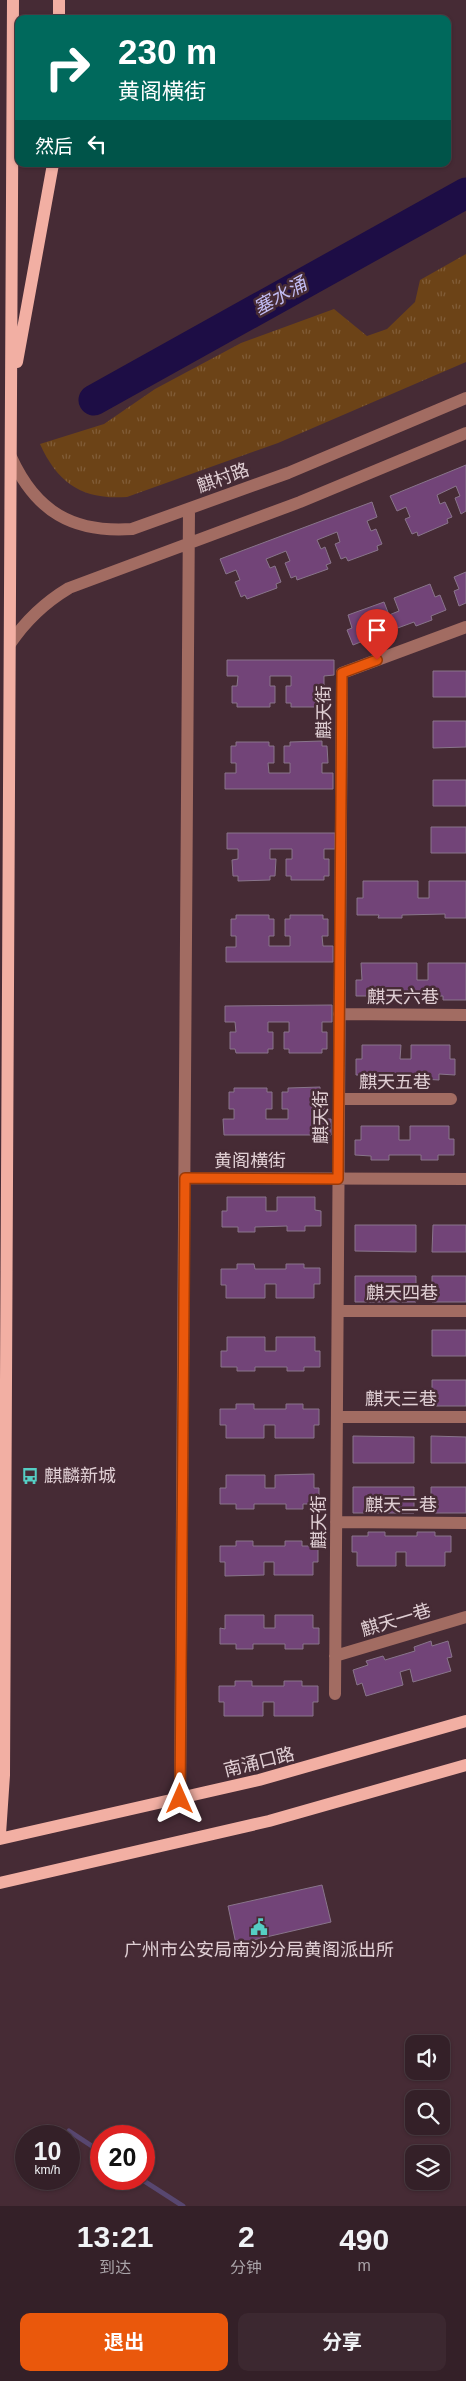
<!DOCTYPE html>
<html lang="zh">
<head>
<meta charset="utf-8">
<style>
	:root { --surface:#342028; --page:#3c2830; --text:#f1f3f6; --muted:#a9a3a8; --line:#4e3e45; --accent:#ea580c }
	body { margin:0; font-family:Helvetica,"Noto Sans SC",sans-serif; background:var(--page); color:var(--text); height:100vh; display:flex; flex-direction:column; font-size:19px; white-space:nowrap }
	* { box-sizing:border-box; margin:0 }
	p { font-size:16px; color:var(--muted) }
	.icon { flex:none; width:28px; height:28px; fill:none; stroke:currentColor; stroke-width:2; stroke-linecap:round; stroke-linejoin:round }
	.map { position:relative; height:2206px; overflow:hidden }
	.sheet { display:flex; flex-direction:column; background:var(--surface); flex:1 }
	.sheet>* { flex:none }
	.banner { position:absolute; left:15px; top:15px; width:436px; height:152px; border-radius:10px; box-shadow:0 1px 4px #0004,0 0 0 1px var(--line); background:#00695c; color:#fff; overflow:hidden }
	.fabs { position:absolute; left:405px; top:2035px; display:grid; gap:10px }
	.fabs a { display:grid; place-items:center; width:45px; height:45px; border-radius:10px; background:var(--surface); box-shadow:0 1px 4px #0004,0 0 0 1px var(--line); font-size:25px }
	.speed { position:absolute; left:15px; top:2125px; display:flex; gap:10px; font-size:25px; font-weight:700; text-align:center }
	.speed>* { display:grid; place-content:center; width:65px; height:65px; border-radius:50%; background:var(--surface); box-shadow:0 1px 4px #0004,0 0 0 1px var(--line); line-height:1 }
	.speed small { font-size:12px; font-weight:400 }
	.speed .limit { border:8px solid #d22; background:#fff; color:#111 }
	.pin { position:absolute; display:grid; place-items:center; width:42px; height:42px; color:#fff; margin:-51px -21px; border-radius:50% 50% 50% 0; rotate:-45deg; box-shadow:0 0 5px #0007 }
	.pin .icon { rotate:45deg }
	.me { position:absolute; width:55px; margin:-28px; rotate:0deg; stroke-linejoin:round; filter:drop-shadow(0 0 4px #0008) }
	.turn { display:flex; align-items:center; gap:18px; height:105px; padding:0 20px; font-size:22px }
	.turn .icon { width:65px; height:65px; stroke-width:2.5 }
	.turn b { display:block; font-size:35px; line-height:42px }
	.then { display:flex; align-items:center; height:48px; padding:0 20px; background:#0003; gap:10px; font-size:19px }
	.eta { display:flex; justify-content:space-evenly; align-items:center; height:85px; text-align:center }
	.eta b { font-size:30px; font-weight:700; line-height:35px }
	.action { display:flex; gap:10px; margin-top:auto; padding:10px 20px }
	.action a { flex:1; height:58px; border-radius:10px; background:var(--accent); color:#fff; font-size:20px; font-weight:700; line-height:58px; text-align:center }
	.action a+a { background:var(--page); color:var(--text) }
	.map>svg:first-child { display:block }
	.park { fill:url(#park-tufts) }
	.lines { fill:none; stroke-linecap:round; stroke-linejoin:round }
	.stream { stroke:#584770; stroke-width:5 }
	.river { stroke:#1d0d45; stroke-width:31 }
	.building { fill:#724478; stroke:#89758b }
	.minor { stroke:#a26c62; stroke-width:12 }
	.major { stroke:#f2afa3; stroke-width:12 }
	.route-casing { stroke:#983908; stroke-width:12 }
	.route { stroke:#ea580c; stroke-width:9 }
	.labels { text-anchor:middle; dominant-baseline:central; stroke-width:5; stroke-linejoin:round; paint-order:stroke }
	.street-label { font-size:18px; fill:#e0cfd4; stroke:#462b35 }
	.poi-label { font-size:18px; fill:#e0cfd4; stroke:#462b35; text-anchor:start }
	.water-label { font-size:19px; font-style:italic; fill:#c1bbf2; stroke:#462b35 }
</style>
</head>
<body>
<div class="map">
<svg width="466" height="2206" viewBox="0 0 466 2206">
	<defs>
		<pattern id="park-tufts" width="24" height="20" patternUnits="userSpaceOnUse" patternTransform="scale(1.25)"><rect width="24" height="20" fill="#6c4317"/><path d="M3 7l-1-3M5 7V3M7 7l1-3M15 17l-1-3M17 17v-4M19 17l1-3" fill="none" stroke="#815d38"/></pattern>
	</defs>
	<rect width="100%" height="100%" fill="#462b35"/>
	<path class="park" d="M 466,254 L 466,362 L 278,443 L 127,497 C 83,500 58,484 40,444 L 104,424 L 155,389 L 241,343 L 334,309 L 367,336 L 387,329 L 415,302 L 420,280 Z"/>
	<g class="lines">
		<path class="stream" d="M 69,2131 L 101,2152
			M 141,2179 L 183,2206"/>
		<path class="river" d="M 94,400 L 466,193"/>
	</g>
	<path class="building" d="M 466,465 L 466,511 L 461,514 L 455,498 L 460,496 L 456,486 L 437,495 L 440,504 L 445,502 L 452,517 L 447,519 L 448,523 L 418,536 L 417,532 L 412,534 L 405,519 L 410,517 L 406,507 L 397,511 L 390,496 Z
		M 372,502 L 377,517 L 367,521 L 371,531 L 376,529 L 382,544 L 377,546 L 378,550 L 348,561 L 346,557 L 341,559 L 335,544 L 340,542 L 337,532 L 317,540 L 321,549 L 325,547 L 331,563 L 326,565 L 328,569 L 297,580 L 296,576 L 291,578 L 285,563 L 290,561 L 286,551 L 266,559 L 270,568 L 275,566 L 281,582 L 276,584 L 277,588 L 247,599 L 245,595 L 241,597 L 235,582 L 240,580 L 236,570 L 226,574 L 220,559 Z
		M 466,572 L 466,603 L 459,606 L 454,591 L 459,589 L 454,577 Z
		M 430,584 L 435,597 L 440,595 L 446,610 L 431,616 L 432,620 L 416,626 L 414,622 L 384,633 L 386,637 L 369,644 L 368,639 L 353,645 L 347,630 L 352,628 L 348,615 L 384,602 L 389,615 L 399,611 L 394,598 Z
		M 227,660 L 334,660 L 334,675 L 324,676 L 324,686 L 329,686 L 329,703 L 324,703 L 324,707 L 291,707 L 291,703 L 286,703 L 286,686 L 291,686 L 291,676 L 270,676 L 270,686 L 275,686 L 275,703 L 270,703 L 270,707 L 237,707 L 237,703 L 232,703 L 232,686 L 237,686 L 238,676 L 227,676 Z
		M 433,671 L 466,671 L 466,697 L 433,697 Z
		M 433,721 L 466,721 L 466,747 L 433,748 Z
		M 322,741 L 322,746 L 327,746 L 328,763 L 322,763 L 322,773 L 333,773 L 333,789 L 225,789 L 225,773 L 236,773 L 236,763 L 231,763 L 231,746 L 236,746 L 236,742 L 269,742 L 269,746 L 274,746 L 274,763 L 268,763 L 269,773 L 290,773 L 290,763 L 284,763 L 284,746 L 290,746 L 290,742 Z
		M 433,780 L 466,780 L 466,806 L 433,806 Z
		M 431,827 L 466,827 L 466,853 L 431,853 Z
		M 227,833 L 335,833 L 335,849 L 324,849 L 324,859 L 329,859 L 329,876 L 324,876 L 324,880 L 291,880 L 291,876 L 286,876 L 286,859 L 292,859 L 292,849 L 270,849 L 270,859 L 276,859 L 275,876 L 270,876 L 270,880 L 238,881 L 238,876 L 233,876 L 232,860 L 238,859 L 238,849 L 227,849 Z
		M 363,881 L 418,881 L 418,898 L 429,898 L 429,881 L 466,881 L 466,918 L 445,918 L 445,914 L 402,915 L 402,918 L 378,918 L 379,915 L 357,915 L 357,898 L 363,898 Z
		M 236,915 L 269,915 L 269,919 L 274,919 L 274,936 L 269,936 L 269,946 L 290,946 L 290,936 L 285,936 L 285,919 L 290,919 L 290,915 L 323,915 L 323,919 L 328,919 L 328,936 L 322,936 L 323,946 L 333,946 L 333,962 L 226,962 L 226,947 L 236,947 L 236,936 L 231,936 L 231,919 L 236,919 Z
		M 361,963 L 417,963 L 417,980 L 428,980 L 428,963 L 466,963 L 466,1000 L 443,1000 L 443,996 L 401,996 L 401,1000 L 377,1000 L 377,996 L 356,996 L 356,980 L 362,980 Z
		M 332,1005 L 332,1022 L 322,1022 L 322,1032 L 327,1032 L 327,1049 L 322,1049 L 322,1053 L 289,1053 L 289,1049 L 284,1049 L 284,1032 L 289,1032 L 289,1022 L 268,1022 L 268,1032 L 273,1032 L 273,1049 L 268,1049 L 268,1053 L 236,1053 L 235,1049 L 230,1049 L 230,1032 L 236,1032 L 235,1022 L 225,1022 L 225,1006 Z
		M 362,1045 L 401,1045 L 400,1059 L 411,1059 L 411,1045 L 450,1045 L 450,1059 L 455,1059 L 455,1075 L 439,1074 L 439,1080 L 422,1079 L 422,1075 L 390,1075 L 390,1080 L 372,1080 L 372,1075 L 356,1075 L 356,1059 L 362,1059 Z
		M 320,1087 L 320,1092 L 326,1092 L 326,1109 L 320,1109 L 320,1119 L 331,1119 L 331,1135 L 224,1135 L 223,1119 L 234,1119 L 234,1109 L 229,1109 L 229,1092 L 234,1092 L 234,1088 L 267,1088 L 267,1092 L 272,1092 L 272,1109 L 266,1109 L 266,1119 L 288,1119 L 288,1109 L 282,1109 L 282,1092 L 288,1092 L 288,1088 Z
		M 361,1126 L 399,1126 L 399,1140 L 410,1140 L 410,1126 L 449,1126 L 449,1139 L 454,1139 L 454,1155 L 438,1155 L 438,1160 L 421,1160 L 421,1155 L 389,1155 L 389,1160 L 371,1160 L 371,1156 L 355,1155 L 355,1140 L 361,1140 Z
		M 227,1197 L 266,1197 L 266,1211 L 277,1211 L 277,1197 L 315,1197 L 315,1210 L 321,1211 L 321,1226 L 305,1226 L 305,1231 L 287,1231 L 287,1226 L 255,1227 L 255,1232 L 238,1232 L 238,1227 L 222,1227 L 222,1211 L 227,1211 Z
		M 355,1225 L 416,1225 L 416,1252 L 355,1251 Z
		M 433,1225 L 466,1225 L 466,1252 L 432,1252 Z
		M 237,1264 L 254,1264 L 255,1269 L 286,1269 L 286,1264 L 304,1264 L 304,1268 L 320,1268 L 320,1284 L 314,1284 L 314,1298 L 276,1298 L 276,1284 L 265,1284 L 265,1298 L 226,1298 L 226,1285 L 221,1285 L 221,1269 L 237,1269 Z
		M 355,1276 L 416,1276 L 416,1302 L 355,1302 Z
		M 432,1276 L 466,1276 L 466,1302 L 432,1302 Z
		M 432,1330 L 466,1330 L 466,1356 L 432,1356 Z
		M 227,1337 L 265,1337 L 265,1351 L 276,1351 L 276,1337 L 315,1337 L 315,1351 L 320,1351 L 320,1367 L 304,1367 L 304,1371 L 287,1371 L 287,1367 L 255,1367 L 255,1371 L 237,1371 L 237,1367 L 221,1367 L 221,1351 L 227,1351 Z
		M 432,1380 L 466,1380 L 466,1406 L 432,1406 Z
		M 236,1404 L 254,1404 L 254,1409 L 286,1409 L 286,1404 L 303,1404 L 303,1409 L 319,1409 L 319,1425 L 314,1425 L 314,1438 L 275,1438 L 275,1425 L 264,1425 L 264,1438 L 226,1438 L 226,1425 L 220,1425 L 220,1409 L 236,1409 Z
		M 353,1436 L 414,1437 L 414,1463 L 353,1463 Z
		M 431,1436 L 466,1437 L 466,1463 L 431,1463 Z
		M 314,1474 L 314,1488 L 319,1488 L 319,1504 L 303,1504 L 303,1509 L 286,1509 L 286,1504 L 254,1504 L 254,1509 L 236,1509 L 236,1504 L 220,1504 L 220,1488 L 226,1488 L 226,1475 L 265,1475 L 265,1488 L 275,1488 L 275,1475 Z
		M 353,1487 L 414,1487 L 414,1513 L 353,1513 Z
		M 431,1487 L 466,1487 L 466,1513 L 431,1513 Z
		M 368,1532 L 385,1532 L 385,1536 L 417,1536 L 417,1532 L 435,1532 L 435,1536 L 451,1536 L 451,1552 L 445,1552 L 445,1566 L 406,1566 L 406,1552 L 396,1552 L 396,1566 L 357,1566 L 357,1552 L 352,1552 L 352,1536 L 368,1536 Z
		M 236,1541 L 253,1541 L 253,1546 L 285,1546 L 285,1541 L 302,1541 L 302,1546 L 318,1546 L 318,1562 L 313,1562 L 313,1575 L 274,1575 L 274,1562 L 264,1562 L 264,1575 L 225,1576 L 225,1562 L 220,1562 L 220,1546 L 236,1546 Z
		M 225,1615 L 264,1615 L 264,1628 L 275,1628 L 275,1615 L 313,1615 L 313,1628 L 319,1628 L 319,1644 L 303,1644 L 303,1649 L 285,1649 L 285,1644 L 253,1644 L 253,1649 L 236,1649 L 236,1644 L 220,1644 L 220,1628 L 225,1629 Z
		M 431,1641 L 432,1646 L 448,1641 L 452,1657 L 447,1658 L 451,1671 L 413,1682 L 410,1669 L 400,1672 L 403,1685 L 366,1696 L 362,1683 L 357,1685 L 353,1670 L 368,1665 L 366,1661 L 383,1656 L 385,1660 L 415,1651 L 414,1647 Z
		M 235,1681 L 252,1681 L 252,1686 L 284,1686 L 284,1681 L 302,1681 L 302,1686 L 318,1686 L 318,1702 L 313,1702 L 313,1716 L 274,1716 L 274,1702 L 263,1702 L 263,1716 L 224,1716 L 224,1702 L 219,1702 L 219,1686 L 235,1686 Z
		M 322,1885 L 331,1922 L 236,1944 L 228,1906 Z"/>
	<g class="lines">
		<path class="minor" d="M 11,457 C 36,512 73,533 132,529 L 288,473 L 466,398
			M 10,644 C 26,620 44,603 69,588 L 300,502 L 466,433
			M 339,1014 L 466,1015
			M 339,1099 L 451,1099
			M 185,1178 L 466,1179
			M 338,1311 L 466,1311
			M 337,1417 L 466,1417
			M 336,1522 L 466,1523
			M 335,1656 L 466,1617
			M 335,1694 L 342,673 L 466,627
			M 180,1799 L 189,509"/>
		<path class="major" d="M 59,19 L 59,0
			M 17,362 L 53,164
			M 0,1834 L 4,1775 L 13,0
			M 0,1839 L 259,1780 L 466,1721
			M 0,1883 L 269,1821 L 466,1765"/>
	</g>
	<g class="lines">
		<g class="route-casing">
			<path id="route" d="M 180,1799 L 185,1178 L 338,1179 L 342,673 L 377,660"/>
		</g>
		<use href="#route" class="route"/>
	</g>
	<defs>
		<g id="bus-bare" transform="scale(1.35)"><path d="M-5-6H5V4H4V6H2V4H-2V6H-4V4H-5ZM-3.5-4V0h7V-4ZM-3.5 1.2v1.5H-2V1.2ZM2 1.2v1.5H3.5V1.2Z" fill="#55cec4" stroke="#462b35" stroke-width="2.5" paint-order="stroke"/></g>
		<g id="civic-bare" transform="scale(1.35)"><path d="M-.6-6.5H3V-4.5H.6V-3L4-1V1h2V6H-6V1h2V-1L-.6-3ZM-1.2 2.5V6h2.4V2.5Z" fill="#55cec4" stroke="#462b35" stroke-width="2.5" paint-order="stroke"/></g>
	</defs>
	<g fill-rule="evenodd">
		<use href="#bus-bare" x="30" y="1476"/>
		<use href="#civic-bare" x="259" y="1927"/>
	</g>
	<g class="labels">
		<g class="street-label">
			<text transform="translate(223 478) rotate(-20)">麒村路</text>
			<text transform="translate(324 712) rotate(-90)">麒天街</text>
			<text x="403" y="997">麒天六巷</text>
			<text x="395" y="1082">麒天五巷</text>
			<text transform="translate(321 1117) rotate(-90)">麒天街</text>
			<text x="250" y="1161">黄阁横街</text>
			<text x="402" y="1293">麒天四巷</text>
			<text x="401" y="1399">麒天三巷</text>
			<text x="401" y="1505">麒天二巷</text>
			<text transform="translate(319 1522) rotate(-90)">麒天街</text>
			<text transform="translate(396 1620) rotate(-17)">麒天一巷</text>
			<text transform="translate(259 1762) rotate(-14)">南涌口路</text>
		</g>
		<g class="poi-label">
			<text x="44" y="1476">麒麟新城</text>
			<text x="259" y="1950" text-anchor="middle">广州市公安局南沙分局黄阁派出所</text>
		</g>
		<g class="water-label">
			<text transform="translate(280 296) rotate(-29)">塞水涌</text>
		</g>
	</g>
</svg>
<div class="fabs">
<a><svg class="icon" aria-label="sound" viewBox="0 0 24 24"><path d="M4 9h4l5-4v14l-5-4H4zM17 9q2 3 0 6"/></svg></a>
<a><svg class="icon" aria-label="search" viewBox="0 0 24 24"><circle cx="10" cy="10" r="6"/><path d="M15 15l6 6"/></svg></a>
<a><svg class="icon" aria-label="layers" viewBox="0 0 24 24"><path d="M12 4l9 5-9 5-9-5zM3 14l9 5 9-5"/></svg></a>
</div>
<div class="speed"><div>10<small>km/h</small></div><div class="limit">20</div></div>
<div class="pin" style="left:377px;top:660px;background:#d93025"><svg class="icon" aria-label="arrive" viewBox="0 0 24 24"><path d="M6 21V4h12l-3 4 3 4H6"/></svg></div>
<svg class="me" style="left:180px;top:1799px" viewBox="-20 -20 40 40"><path d="M0-17L14 15 0 8-14 15z" fill="#ea580c" stroke="#fff" stroke-width="4"/></svg>
<div class="banner">
<div class="turn"><svg class="icon" aria-label="right" viewBox="0 0 24 24"><path d="M7 20v-9h11M14 6l5 5-5 5"/></svg><div><b>230 m</b>黄阁横街</div></div>
<div class="then">然后<svg class="icon" aria-label="left" viewBox="0 0 24 24"><path d="M17 20v-9H6M10 6l-5 5 5 5"/></svg></div>
</div>
</div>
<section class="sheet">
<div class="eta">
<div><b>13:21</b><p>到达</p></div>
<div><b>2</b><p>分钟</p></div>
<div><b>490</b><p>m</p></div>
</div>
<div class="action"><a>退出</a><a>分享</a></div>
</section>
</body>
</html>
